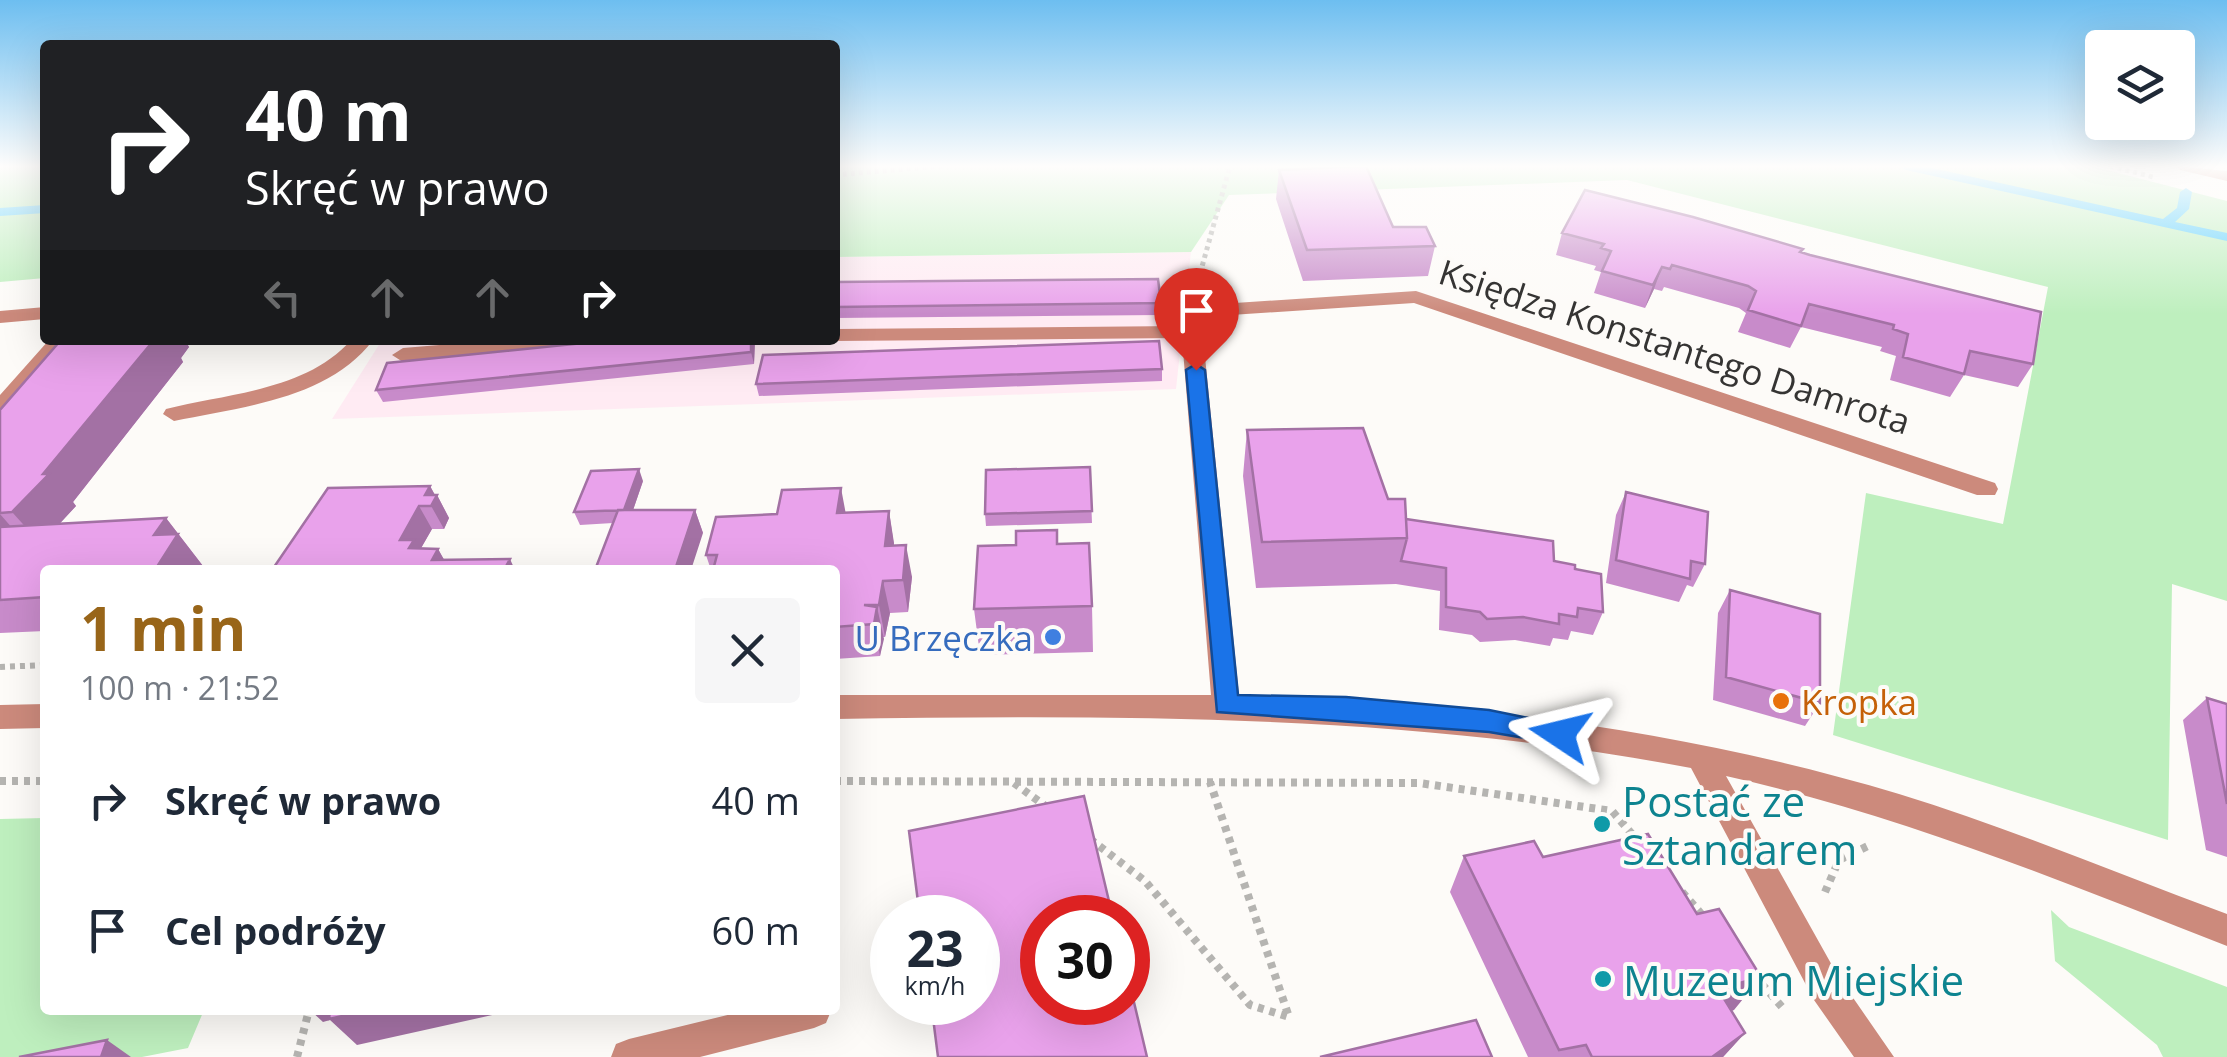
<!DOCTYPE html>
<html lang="pl">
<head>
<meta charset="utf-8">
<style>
	:root { --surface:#fff; --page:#f6f6f7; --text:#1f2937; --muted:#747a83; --accent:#986519 }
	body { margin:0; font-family:"Open Sans",sans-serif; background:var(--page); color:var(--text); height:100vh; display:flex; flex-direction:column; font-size:38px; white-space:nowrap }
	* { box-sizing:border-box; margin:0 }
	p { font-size:32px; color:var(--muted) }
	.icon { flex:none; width:55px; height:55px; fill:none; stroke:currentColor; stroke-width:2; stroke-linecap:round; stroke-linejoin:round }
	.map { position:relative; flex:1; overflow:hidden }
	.sheet { position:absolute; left:40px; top:565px; width:800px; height:450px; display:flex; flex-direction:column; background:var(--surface); border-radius:10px; box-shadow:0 10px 40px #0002 }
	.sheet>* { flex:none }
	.hud { position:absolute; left:40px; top:40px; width:800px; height:305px; border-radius:10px; box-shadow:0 10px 40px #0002; background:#202124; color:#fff; overflow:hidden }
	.fabs { position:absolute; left:2085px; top:30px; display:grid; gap:20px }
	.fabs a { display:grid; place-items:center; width:110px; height:110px; border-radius:10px; background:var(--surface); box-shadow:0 10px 40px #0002; font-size:50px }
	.speed { position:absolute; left:870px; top:895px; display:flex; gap:20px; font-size:50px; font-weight:700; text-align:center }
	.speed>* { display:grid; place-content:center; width:130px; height:130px; border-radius:50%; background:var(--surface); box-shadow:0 10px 40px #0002; line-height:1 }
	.speed small { font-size:25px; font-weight:400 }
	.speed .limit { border:15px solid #d22; background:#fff; color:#111 }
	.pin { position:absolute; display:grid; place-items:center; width:85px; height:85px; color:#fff; margin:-102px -42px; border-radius:50% 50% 50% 0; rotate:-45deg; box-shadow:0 0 10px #0007 }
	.pin .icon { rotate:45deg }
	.me { position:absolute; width:110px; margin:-55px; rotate:280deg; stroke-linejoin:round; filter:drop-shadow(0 0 8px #0008) }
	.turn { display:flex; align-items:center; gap:35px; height:210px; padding:0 40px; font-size:45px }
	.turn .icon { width:130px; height:130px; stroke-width:2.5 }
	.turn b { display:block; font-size:70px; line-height:85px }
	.lanes { display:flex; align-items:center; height:95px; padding:0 40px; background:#0003; justify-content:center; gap:50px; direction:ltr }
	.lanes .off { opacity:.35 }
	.round { display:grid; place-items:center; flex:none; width:105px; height:105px; border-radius:10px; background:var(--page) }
	.summary { display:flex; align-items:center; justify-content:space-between; height:170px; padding:0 40px }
	h1 { font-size:60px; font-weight:700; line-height:75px; color:var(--accent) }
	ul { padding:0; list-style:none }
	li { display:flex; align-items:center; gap:30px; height:130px; padding:0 40px }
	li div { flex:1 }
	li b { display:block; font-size:38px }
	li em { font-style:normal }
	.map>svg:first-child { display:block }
	.industrial { fill:#ffebf3 }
	.green { fill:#beefbe }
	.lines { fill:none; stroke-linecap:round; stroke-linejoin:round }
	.stream { fill:#54cefd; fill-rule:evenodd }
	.path-far2 { stroke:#b5b4b1; stroke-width:5; stroke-dasharray:4 4; stroke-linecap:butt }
	.path-far1 { stroke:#b5b4b1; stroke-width:6; stroke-dasharray:5 5; stroke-linecap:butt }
	.path { stroke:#b5b4b1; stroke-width:8; stroke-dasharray:6 6; stroke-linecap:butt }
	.minor { fill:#cc8a7c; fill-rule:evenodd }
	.wall { fill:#c88bca }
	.shaded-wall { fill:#a371a4 }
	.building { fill:#e9a2eb; stroke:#a371a4; stroke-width:2.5 }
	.route { fill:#1a73e8; stroke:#114b97; stroke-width:2.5 }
	.shop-dot { fill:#3f7fe0; stroke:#fdfbf8; stroke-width:4 }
	.food-dot { fill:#e8710a; stroke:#fdfbf8; stroke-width:4 }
	.culture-dot { fill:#0f9aa8; stroke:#fdfbf8; stroke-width:4 }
	.labels { text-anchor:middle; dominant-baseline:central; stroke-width:8; stroke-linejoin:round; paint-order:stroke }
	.street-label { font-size:35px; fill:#353433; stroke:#fdfbf8 }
	.shop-label { font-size:35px; fill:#366cbe; stroke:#fdfbf8; text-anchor:end }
	.food-label { font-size:35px; fill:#c56008; stroke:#fdfbf8; text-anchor:start }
	.near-culture-label { font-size:42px; fill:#0d838f; stroke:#fdfbf8; text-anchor:start }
</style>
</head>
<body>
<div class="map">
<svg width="2227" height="1057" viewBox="0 0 2227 1057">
	<rect width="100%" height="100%" fill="#fdfbf8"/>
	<path class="industrial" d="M 1191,252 L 1176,389 L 332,419 L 382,340 L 835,340 L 835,257 Z"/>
	<path class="green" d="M 0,166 L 45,166 L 45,278 L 0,282 Z
		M 835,166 L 2091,166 L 2227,201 L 2227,601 L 2172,584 L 2168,840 L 1833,735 L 1866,493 L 2003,524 L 2048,287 L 1627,180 L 1229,195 L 1191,252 L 835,257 Z
		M 45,818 L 45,1010 L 204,1010 L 188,1048 L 142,1057 L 0,1057 L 0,819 Z
		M 2051,910 L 2069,927 L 2227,987 L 2227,1057 L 2163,1057 L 2157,1045 L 2055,961 Z"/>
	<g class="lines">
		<path class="stream" d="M 1900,166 L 1923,166 L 2163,219 L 2177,208 L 2180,192 L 2186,188 L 2192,192 L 2189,209 L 2175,222 L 2227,233 L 2227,241 L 1906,170 Z
			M 45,205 L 45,213 L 0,216 L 0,208 Z"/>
		<path class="path-far2" d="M 2110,166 L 2153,177
			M 835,175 L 942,166
			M 1198,281 L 1230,166"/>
		<path class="path-far1" d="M 0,667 L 45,665"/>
		<path class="path" d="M 0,781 L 45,781
			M 835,781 L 1419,783 L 1612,811 L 1638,841
			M 1014,783 L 1048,808
			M 1090,839 L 1145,881 L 1250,1005 L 1289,1017 L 1210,782
			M 1682,892 L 1704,917
			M 1825,892 L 1839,860 L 1870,845
			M 1754,975 L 1782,1007
			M 297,1057 L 309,1010"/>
		<path class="minor" d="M 2177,166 L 2227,171 L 2227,181 L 2180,170 Z
			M 1416,291 L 1995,483 L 1998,489 L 1995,495 L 1977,495 L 1414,303 L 1201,317 L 1239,695 C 1461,701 1686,730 1899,794 C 2010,828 2118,874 2227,914 L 2227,946 C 2060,881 1902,815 1726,776 L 1838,976 L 1894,1057 L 1854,1057 L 1814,1000 L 1691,768 C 1407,714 1123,715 835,719 L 835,695 L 1211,695 L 1182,338 L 835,341 L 830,340 L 835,340 L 835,329 L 1181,326 L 1180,312 L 1190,306 Z
			M 45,307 L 45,319 L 0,323 L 0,311 Z
			M 49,340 L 72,340 L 8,414 L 0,416 L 0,395 Z
			M 351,340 L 373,340 C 329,399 241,407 174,421 L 163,414 L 166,409 C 228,393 306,391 351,340 Z
			M 500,340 L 584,340 L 573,346 L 403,362 L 392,355 L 403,348 Z
			M 45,704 L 45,728 L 0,729 L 0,705 Z
			M 748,1010 L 831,1011 L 826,1023 L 814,1028 L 700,1057 L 611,1057 L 616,1044 L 629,1039 Z"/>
	</g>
	<path class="wall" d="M 1279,170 L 1435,246 L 1428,276 L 1303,281 L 1276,199 Z
		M 1562,233 L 1803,249 L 1801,253 L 2033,364 L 2018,387 L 1964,375 L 1950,397 L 1890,380 L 1896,356 L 1880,351 L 1882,347 L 1801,327 L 1790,348 L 1738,332 L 1746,313 L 1739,308 L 1664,287 L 1662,291 L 1654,289 L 1645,308 L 1594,293 L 1601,272 L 1594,270 L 1596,266 L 1556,255 Z
		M 835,282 L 1161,303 L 1160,315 L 835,318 Z
		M 61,340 L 185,340 L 189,347 L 181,358 L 183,362 L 73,502 L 76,506 L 60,523 L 166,518 L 203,566 L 201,570 L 45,570 L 45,631 L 0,633 L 0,410 Z
		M 755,340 L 754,364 L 383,402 L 376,390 Z
		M 1162,369 L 1162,381 L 759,396 L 756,384 Z
		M 1247,430 L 1388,499 L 1406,519 L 1554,561 L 1575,569 L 1603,612 L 1593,635 L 1571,631 L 1568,640 L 1553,638 L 1550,646 L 1515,640 L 1480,642 L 1472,635 L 1439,630 L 1440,591 L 1396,584 L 1256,588 L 1243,476 Z
		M 1090,467 L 1092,523 L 986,526 L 985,514 Z
		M 643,481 L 633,510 L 695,510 L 703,533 L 613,523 L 580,525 L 574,512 Z
		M 430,486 L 435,495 L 437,495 L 449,518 L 444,529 L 432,529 L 421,548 L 438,549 L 444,560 L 272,570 Z
		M 1626,492 L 1705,564 L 1693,587 L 1687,585 L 1679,602 L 1606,583 L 1616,515 Z
		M 889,511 L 894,546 L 912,577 L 908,612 L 890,613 L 885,637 L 883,637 L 880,656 L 835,659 L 835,570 L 711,570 L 706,555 L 846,512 Z
		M 1057,530 L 1058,544 L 1092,606 L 1093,652 L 980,655 L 974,609 L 1016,545 Z
		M 1730,590 L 1820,703 L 1805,726 L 1713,700 L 1718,613 Z
		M 2207,698 L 2227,704 L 2227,857 L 2206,850 L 2183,720 Z
		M 1464,856 L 1543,857 L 1734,1010 L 1731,1011 L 1745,1033 L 1723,1057 L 1528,1057 L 1450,892 Z"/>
	<path class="shaded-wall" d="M 1662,267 L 1654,289 L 1645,308 L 1653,285 Z
		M 154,340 L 185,340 L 189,347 L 181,358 L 183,362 L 73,502 L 76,506 L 41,544 L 12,512 Z
		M 751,340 L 755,340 L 754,364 L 751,352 Z
		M 639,469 L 643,481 L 629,522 L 624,510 Z
		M 430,486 L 436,497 L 437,495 L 449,518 L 444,529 L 425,495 Z
		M 841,488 L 847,520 L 837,513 Z
		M 419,506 L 432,529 L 420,550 L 427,563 L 400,540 Z
		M 695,510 L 703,533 L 691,570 L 675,570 Z
		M 889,511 L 894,543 L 891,578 L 885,546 Z
		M 0,514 L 27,545 L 0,542 Z
		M 166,518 L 203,566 L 201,570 L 155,570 L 154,535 Z
		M 906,545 L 912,577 L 908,612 L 903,580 Z
		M 438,549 L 450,570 L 432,560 Z
		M 510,559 L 515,570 L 504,570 Z
		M 883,581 L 890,613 L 885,637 L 879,605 Z
		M 877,607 L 884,639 L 880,656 L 874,624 Z
		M 1761,977 L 1734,1010 L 1692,1021 L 1718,989 Z
		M 310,1010 L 515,1010 L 357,1045 L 330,1020 L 323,1022 Z
		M 1745,1033 L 1723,1057 L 1712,1057 Z
		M 107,1040 L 131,1057 L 101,1057 Z"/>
	<path class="building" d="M 1366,166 L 1393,227 L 1426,227 L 1435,246 L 1307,250 L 1279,170 Z
		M 1585,190 L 1693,217 L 1803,249 L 1800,252 L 1810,255 L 2041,312 L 2033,364 L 1970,351 L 1964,374 L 1903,357 L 1908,334 L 1893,329 L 1894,325 L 1809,304 L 1801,326 L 1748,310 L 1756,291 L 1748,286 L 1672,265 L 1670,269 L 1662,267 L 1653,285 L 1602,271 L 1611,251 L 1601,248 L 1604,244 L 1562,233 Z
		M 1158,279 L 1161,303 L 835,307 L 835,282 Z
		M 61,340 L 154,340 L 43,474 L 49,474 L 12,512 L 0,513 L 0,410 Z
		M 613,340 L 751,340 L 751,352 L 376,390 L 387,363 Z
		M 1159,341 L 1162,369 L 756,384 L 763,355 Z
		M 1363,428 L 1388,499 L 1405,499 L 1407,538 L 1262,542 L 1247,430 Z
		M 1090,467 L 1092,511 L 985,514 L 986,470 Z
		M 639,469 L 624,510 L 574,512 L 591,471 Z
		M 430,486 L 425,495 L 437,495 L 431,506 L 419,506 L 400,540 L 414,540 L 409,548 L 438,549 L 432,560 L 510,559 L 504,570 L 272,570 L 328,488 Z
		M 841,488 L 837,513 L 889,511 L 885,546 L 906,545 L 903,580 L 883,581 L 879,605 L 864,605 L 877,607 L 874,624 L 835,627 L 835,570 L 713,570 L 717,555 L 706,555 L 716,517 L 777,514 L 782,490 Z
		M 1626,492 L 1708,512 L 1705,564 L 1691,561 L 1690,579 L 1616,560 Z
		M 618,510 L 695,510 L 675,570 L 595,570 Z
		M 166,518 L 154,535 L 178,534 L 155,570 L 45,570 L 45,597 L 0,600 L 0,527 Z
		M 1406,519 L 1553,541 L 1554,561 L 1575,565 L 1575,569 L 1601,574 L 1603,612 L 1578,608 L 1577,617 L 1559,614 L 1559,624 L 1523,617 L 1487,619 L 1480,612 L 1446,607 L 1446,568 L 1401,561 L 1407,538 Z
		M 1057,530 L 1057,544 L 1089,543 L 1092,606 L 974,609 L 978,546 L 1016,545 L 1016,531 Z
		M 1730,590 L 1820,614 L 1820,703 L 1726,677 Z
		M 2207,698 L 2227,704 L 2227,804 Z
		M 1084,796 L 1113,918 L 1042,918 L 1042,1002 L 1128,1002 L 1128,977 L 1147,1057 L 938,1057 L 931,1002 L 978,1002 L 978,918 L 920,918 L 909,831 Z
		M 1648,834 L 1697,914 L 1719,909 L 1761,977 L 1718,989 L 1745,1033 L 1712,1057 L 1592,1057 L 1586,1045 L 1559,1050 L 1464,856 L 1534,841 L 1543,857 Z
		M 330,1010 L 369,1010 L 329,1019 Z
		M 1476,1020 L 1492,1057 L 1320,1057 Z
		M 107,1040 L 101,1057 L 19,1057 Z"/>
	<linearGradient id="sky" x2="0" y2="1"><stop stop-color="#6dbef0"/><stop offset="0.53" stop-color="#fefdfc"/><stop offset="1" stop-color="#fefdfc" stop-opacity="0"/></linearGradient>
	<rect width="2227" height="314" fill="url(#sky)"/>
	<path class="route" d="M 1196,364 L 1205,370 L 1238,695 L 1346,697 L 1489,710 L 1569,726 L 1573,734 L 1569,741 L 1560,744 L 1489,732 L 1217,712 L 1186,370 Z"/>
	<circle class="shop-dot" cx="1053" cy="637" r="10"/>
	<circle class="food-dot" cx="1781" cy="701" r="10"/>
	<g class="culture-dot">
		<circle cx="1602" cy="824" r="10"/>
		<circle cx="1603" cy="979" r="10"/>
	</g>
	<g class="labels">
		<g class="street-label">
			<text transform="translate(1675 346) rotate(18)">Księdza Konstantego Damrota</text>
		</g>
		<g class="shop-label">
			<text x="1033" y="637">U Brzęczka</text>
		</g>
		<g class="food-label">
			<text x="1801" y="701">Kropka</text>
		</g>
		<g class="near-culture-label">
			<text x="1622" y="800">Postać ze<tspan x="1622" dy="48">Sztandarem</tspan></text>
			<text x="1623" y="979">Muzeum Miejskie</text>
		</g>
	</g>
</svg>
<div class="fabs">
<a><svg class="icon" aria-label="layers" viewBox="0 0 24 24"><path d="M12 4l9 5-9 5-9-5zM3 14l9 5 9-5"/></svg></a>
</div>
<div class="speed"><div>23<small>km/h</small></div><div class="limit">30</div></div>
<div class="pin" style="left:1196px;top:370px;background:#d93025"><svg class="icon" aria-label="arrive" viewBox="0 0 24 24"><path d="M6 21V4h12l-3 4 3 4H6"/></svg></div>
<svg class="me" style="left:1560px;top:734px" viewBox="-20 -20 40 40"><path d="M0-17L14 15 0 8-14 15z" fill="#1a73e8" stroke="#fff" stroke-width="4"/></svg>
<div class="hud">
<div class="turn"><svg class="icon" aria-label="right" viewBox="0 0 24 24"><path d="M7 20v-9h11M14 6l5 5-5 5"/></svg><div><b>40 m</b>Skręć w prawo</div></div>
<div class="lanes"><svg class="icon off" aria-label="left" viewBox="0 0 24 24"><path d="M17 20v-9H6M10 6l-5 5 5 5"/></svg><svg class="icon off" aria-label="ahead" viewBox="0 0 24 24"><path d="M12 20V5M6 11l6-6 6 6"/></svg><svg class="icon off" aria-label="ahead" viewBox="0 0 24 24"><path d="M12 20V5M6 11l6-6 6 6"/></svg><svg class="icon" aria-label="right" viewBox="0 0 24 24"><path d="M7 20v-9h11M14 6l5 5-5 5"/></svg></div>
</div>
<section class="sheet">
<div class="summary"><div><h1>1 min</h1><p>100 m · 21:52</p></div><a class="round"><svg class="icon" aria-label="close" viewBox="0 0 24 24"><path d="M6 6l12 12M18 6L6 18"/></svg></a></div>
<ul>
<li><svg class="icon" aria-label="right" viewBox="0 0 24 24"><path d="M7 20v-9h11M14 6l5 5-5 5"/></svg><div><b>Skręć w prawo</b></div><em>40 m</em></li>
<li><svg class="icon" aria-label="arrive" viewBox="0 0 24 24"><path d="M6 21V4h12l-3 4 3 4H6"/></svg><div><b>Cel podróży</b></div><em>60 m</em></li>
</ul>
</section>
</div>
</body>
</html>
